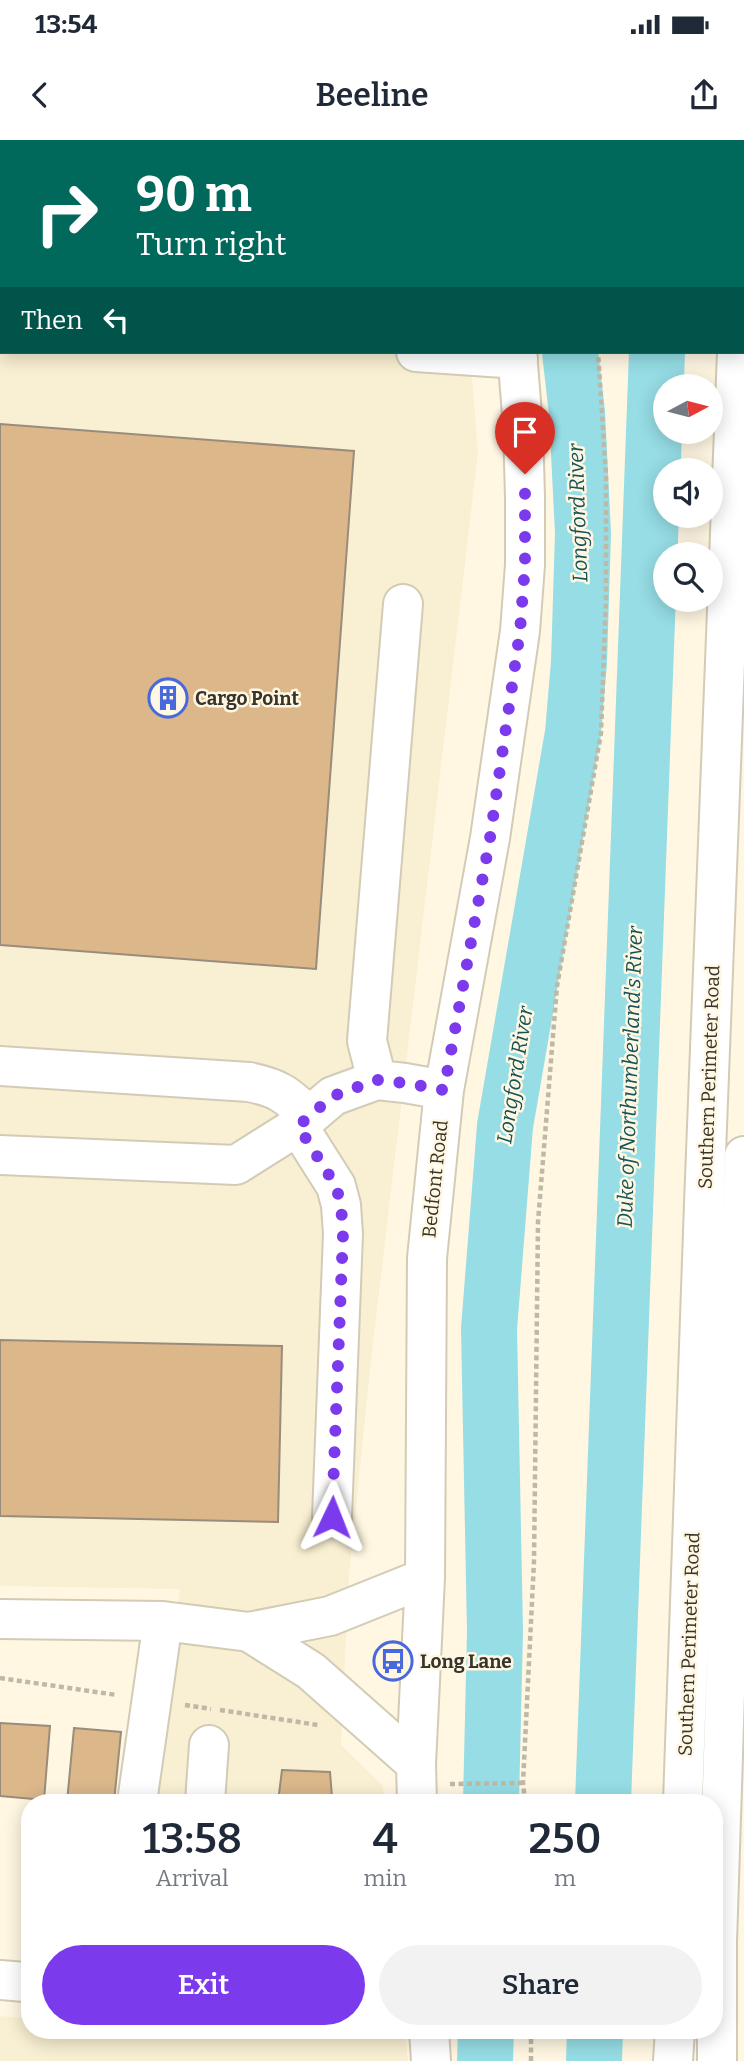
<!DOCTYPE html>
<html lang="en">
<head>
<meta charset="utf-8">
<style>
	:root { --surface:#fff; --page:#f2f2f3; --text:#1f2937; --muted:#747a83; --accent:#7c3aed }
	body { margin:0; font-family:Bitter,serif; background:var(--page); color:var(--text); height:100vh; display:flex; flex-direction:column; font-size:26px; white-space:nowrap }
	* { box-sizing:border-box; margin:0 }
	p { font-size:23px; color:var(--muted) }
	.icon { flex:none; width:38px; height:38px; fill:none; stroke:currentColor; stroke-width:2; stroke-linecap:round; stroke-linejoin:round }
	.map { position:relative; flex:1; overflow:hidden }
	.panel { position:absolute; left:21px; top:1654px; width:702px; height:245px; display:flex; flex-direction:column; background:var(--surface); border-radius:28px; box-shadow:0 4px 18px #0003 }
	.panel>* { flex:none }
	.guide { position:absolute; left:0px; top:0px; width:746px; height:214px; box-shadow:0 4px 18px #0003; background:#00695c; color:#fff; overflow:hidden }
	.needle { width:46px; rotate:83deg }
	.buttons { position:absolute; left:653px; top:234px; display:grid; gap:14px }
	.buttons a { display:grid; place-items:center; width:70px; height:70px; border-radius:50%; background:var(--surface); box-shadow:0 4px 18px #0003; font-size:35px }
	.pin { position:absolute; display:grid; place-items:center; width:60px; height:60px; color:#fff; margin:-72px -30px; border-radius:50% 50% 50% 0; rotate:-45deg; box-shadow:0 0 7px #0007 }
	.pin .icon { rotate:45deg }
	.me { position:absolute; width:77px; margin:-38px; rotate:2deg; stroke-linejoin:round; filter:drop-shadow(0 0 5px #0008) }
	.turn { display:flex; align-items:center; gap:24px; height:147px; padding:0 21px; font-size:32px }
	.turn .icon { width:91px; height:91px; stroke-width:2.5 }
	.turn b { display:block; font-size:49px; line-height:60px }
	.then { display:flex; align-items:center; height:66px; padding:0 21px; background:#0003; gap:14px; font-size:26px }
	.eta { display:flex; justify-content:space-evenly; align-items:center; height:119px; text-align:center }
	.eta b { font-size:42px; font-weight:600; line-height:49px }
	.action { display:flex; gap:14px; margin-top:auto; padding:14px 21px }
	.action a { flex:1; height:80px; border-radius:42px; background:var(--accent); color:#fff; font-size:28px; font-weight:600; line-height:80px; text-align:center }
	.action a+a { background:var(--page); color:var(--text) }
	.status { display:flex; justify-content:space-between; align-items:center; height:49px; padding:0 35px; background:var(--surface); direction:ltr }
	.status svg { height:19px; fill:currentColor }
	header { display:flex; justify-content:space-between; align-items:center; height:91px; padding:0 21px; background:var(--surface); font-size:32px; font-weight:600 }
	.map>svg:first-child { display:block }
	.built { fill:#f9efd2 }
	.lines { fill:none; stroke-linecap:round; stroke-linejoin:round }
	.river { stroke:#96dde5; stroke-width:56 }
	.building { fill:#dbb78a; stroke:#9a8c7c; stroke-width:2 }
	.minor-casing { stroke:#d2cbb6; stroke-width:42 }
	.path { stroke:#beb8a7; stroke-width:4.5; stroke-dasharray:5 3.5; stroke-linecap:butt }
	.minor { stroke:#fff; stroke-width:38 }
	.route { stroke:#7c3aed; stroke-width:12; stroke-dasharray:0 21.6 }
	.labels { text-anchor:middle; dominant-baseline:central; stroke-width:5; stroke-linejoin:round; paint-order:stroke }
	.poi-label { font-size:19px; font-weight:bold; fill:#37342c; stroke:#fff7e2; text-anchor:start }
	.street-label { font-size:19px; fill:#37342c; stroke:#fff7e2 }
	.water-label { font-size:21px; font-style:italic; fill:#155359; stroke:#fff7e2 }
</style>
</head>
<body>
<div class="status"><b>13:54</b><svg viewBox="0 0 49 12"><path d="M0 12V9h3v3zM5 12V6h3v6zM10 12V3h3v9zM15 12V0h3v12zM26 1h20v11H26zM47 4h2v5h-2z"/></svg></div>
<header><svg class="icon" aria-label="back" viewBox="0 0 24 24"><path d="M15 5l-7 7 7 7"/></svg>Beeline<svg class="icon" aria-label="share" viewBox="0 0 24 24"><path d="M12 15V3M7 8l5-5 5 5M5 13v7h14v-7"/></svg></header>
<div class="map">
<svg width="744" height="1921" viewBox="0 0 744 1921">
	<rect width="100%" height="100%" fill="#fff7e2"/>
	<path class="built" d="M 0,0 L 453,0 L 453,2 L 2,2 L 2,212 L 470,212 L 478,313 L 370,1229 L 349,1436 L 341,1605 L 383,1646 L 384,1662 L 151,1662 L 180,1449 L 0,1446 Z
		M 0,1876 L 30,1879 L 30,1890 L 405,1890 L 408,1921 L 0,1921 Z"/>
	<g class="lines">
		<path class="river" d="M 545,0 L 546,2
			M 665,2 L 665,0
			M 491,1662 L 495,1491 L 489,1189 L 505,986 L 573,593 L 579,522 L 583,393 L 577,273 L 570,212
			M 603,1662 L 657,212
			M 485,1921 L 486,1890
			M 594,1921 L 595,1890"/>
	</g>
	<path class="building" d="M 0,0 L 338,0 L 338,2 L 2,2 L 2,103 L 0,102 Z
		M 0,284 L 354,311 L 316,829 L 0,805 Z
		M 0,1200 L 282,1206 L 278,1382 L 0,1376 Z
		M 0,1583 L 50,1586 L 44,1660 L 0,1656 Z
		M 74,1588 L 121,1592 L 114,1662 L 67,1662 Z
		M 282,1630 L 330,1632 L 332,1657 L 321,1658 L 320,1662 L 278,1662 Z"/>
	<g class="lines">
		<g class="minor-casing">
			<path id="minor" d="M 489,0 L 489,2
				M 743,0 L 743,2
				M 744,34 L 744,40
				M 0,183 L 2,184
				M 416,212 L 518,219
				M 0,926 L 249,942 C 279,948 287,955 309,976
				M 377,940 L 367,901 L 403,464
				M 298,986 L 336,1046 L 341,1065 L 343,1094 L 332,1377
				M 0,1015 L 236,1025 L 298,986 L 333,956 L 377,940 L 405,943 L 444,950
				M 0,1479 L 163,1481 L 249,1492 L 330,1476 L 425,1438
				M 249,1492 L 311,1531 L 416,1624
				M 137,1662 L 163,1481
				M 205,1662 L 209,1605
				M 417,1662 L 416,1624 L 425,1438 L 427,1118 L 444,950 L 490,698 L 520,491 L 525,425 L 525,357 L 523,287 L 517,212
				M 683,1662 L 704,1064 L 737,212
				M 0,1840 L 25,1842
				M 429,1890 L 431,1921
				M 673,1921 L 675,1890
				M 717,1921 L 717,1802 L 735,1242 L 744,1016"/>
		</g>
		<path class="path" d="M 577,0 L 577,2
			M 0,1538 L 117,1555
			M 185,1565 L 211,1569
			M 220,1570 L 318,1585
			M 450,1644 L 523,1643
			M 525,1662 L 523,1643 L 534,1421 L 538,1082 L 557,846 L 601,593 L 606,458 L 606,336 L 598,212
			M 531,1921 L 531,1890"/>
		<use href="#minor" class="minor"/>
	</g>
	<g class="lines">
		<path class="route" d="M 332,1377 L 343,1094 L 341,1065 L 336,1046 L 298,986 L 333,956 L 377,940 L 405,943 L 444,950 L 490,698 L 520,491 L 525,425 L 525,334"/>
	</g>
	<defs>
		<g id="building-ring" transform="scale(2.0125)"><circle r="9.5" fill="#fff7e2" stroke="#4769dc" stroke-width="1.5"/><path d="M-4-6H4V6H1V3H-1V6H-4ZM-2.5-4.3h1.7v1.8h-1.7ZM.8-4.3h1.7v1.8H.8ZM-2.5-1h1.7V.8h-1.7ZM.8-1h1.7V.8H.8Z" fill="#4769dc"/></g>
		<g id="bus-ring" transform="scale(2.0125)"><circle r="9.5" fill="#fff7e2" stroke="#4769dc" stroke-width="1.5"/><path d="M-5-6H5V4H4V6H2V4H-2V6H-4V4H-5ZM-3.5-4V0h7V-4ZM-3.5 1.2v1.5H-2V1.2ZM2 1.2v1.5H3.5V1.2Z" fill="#4769dc"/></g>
	</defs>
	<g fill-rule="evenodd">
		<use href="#building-ring" x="168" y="558"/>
		<use href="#bus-ring" x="393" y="1521"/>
	</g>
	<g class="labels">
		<g class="poi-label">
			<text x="195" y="558">Cargo Point</text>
			<text x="420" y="1521">Long Lane</text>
		</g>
		<g class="street-label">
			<text transform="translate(709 937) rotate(-88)">Southern Perimeter Road</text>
			<text transform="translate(435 1039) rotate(-84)">Bedfont Road</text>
			<text transform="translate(689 1504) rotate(-88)">Southern Perimeter Road</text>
		</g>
		<g class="water-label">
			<text transform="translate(578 373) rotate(-92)">Longford River</text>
			<text transform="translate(515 935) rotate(-81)">Longford River</text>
			<text transform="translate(630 937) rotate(-88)">Duke of Northumberland's River</text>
		</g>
	</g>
</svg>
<div class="buttons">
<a><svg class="needle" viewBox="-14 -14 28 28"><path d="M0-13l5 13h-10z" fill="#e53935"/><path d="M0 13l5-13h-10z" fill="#747a83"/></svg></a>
<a><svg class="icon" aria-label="sound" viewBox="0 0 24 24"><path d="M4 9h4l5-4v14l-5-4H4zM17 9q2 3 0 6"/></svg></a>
<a><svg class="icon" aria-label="search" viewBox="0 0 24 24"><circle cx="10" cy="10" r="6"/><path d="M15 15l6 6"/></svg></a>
</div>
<div class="pin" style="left:525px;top:334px;background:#d93025"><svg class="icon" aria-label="arrive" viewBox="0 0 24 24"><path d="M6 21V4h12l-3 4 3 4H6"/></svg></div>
<svg class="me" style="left:332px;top:1377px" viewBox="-20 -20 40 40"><path d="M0-17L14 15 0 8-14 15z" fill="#7c3aed" stroke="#fff" stroke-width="4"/></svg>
<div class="guide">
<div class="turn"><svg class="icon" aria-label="right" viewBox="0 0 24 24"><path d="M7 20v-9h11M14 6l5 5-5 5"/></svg><div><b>90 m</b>Turn right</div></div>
<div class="then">Then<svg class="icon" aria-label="left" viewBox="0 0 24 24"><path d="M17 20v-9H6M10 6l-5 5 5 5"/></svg></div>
</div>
<section class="panel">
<div class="eta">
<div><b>13:58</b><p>Arrival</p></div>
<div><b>4</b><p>min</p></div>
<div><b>250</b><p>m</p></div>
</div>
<div class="action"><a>Exit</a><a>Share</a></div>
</section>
</div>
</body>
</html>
